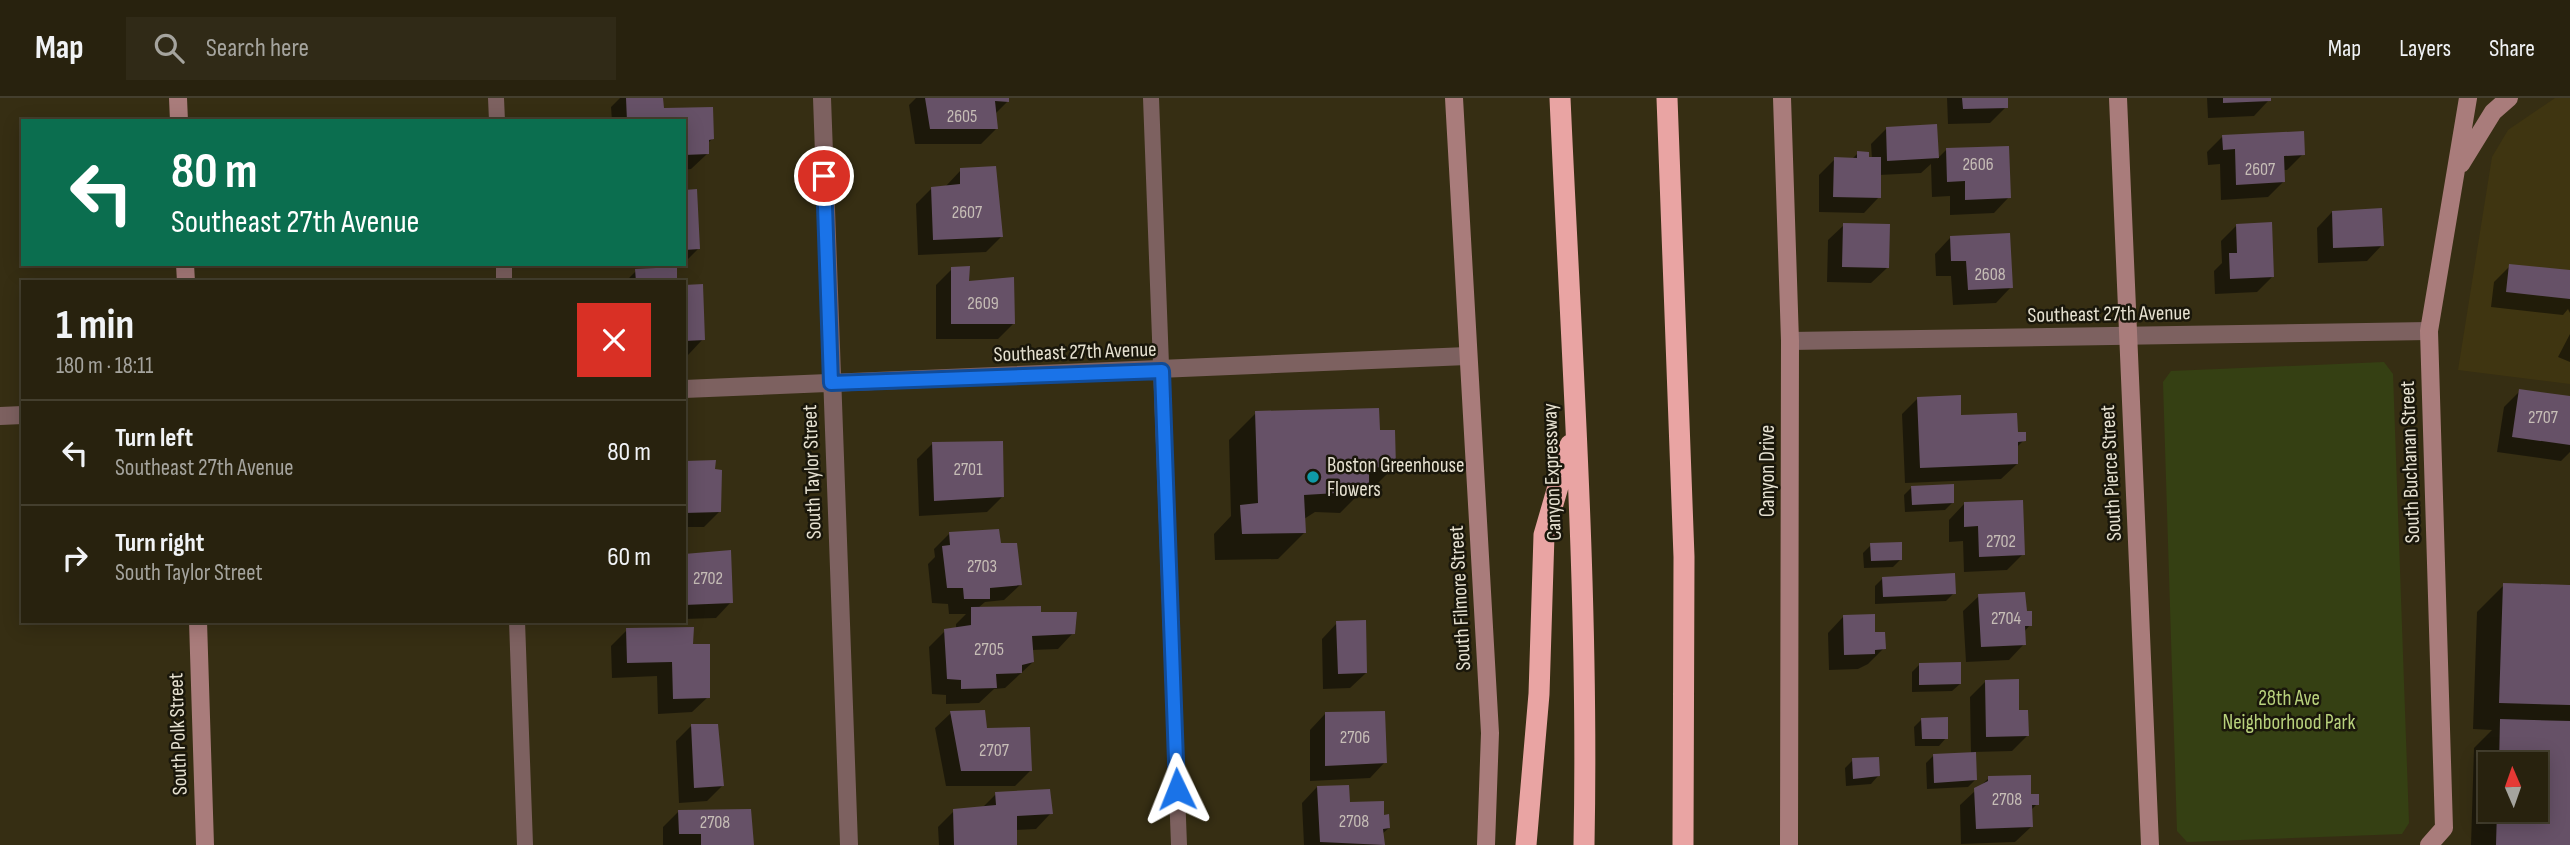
<!DOCTYPE html>
<html lang="en">
<head>
<meta charset="utf-8">
<style>
	:root { --surface:#28220e; --page:#302a17; --text:#f1f3f6; --muted:#a5a49e; --line:#443f2e }
	body { margin:0; font-family:"Sofia Sans Condensed",sans-serif; background:var(--page); color:var(--text); height:100vh; display:flex; flex-direction:column; font-size:26px; white-space:nowrap }
	* { box-sizing:border-box; margin:0 }
	p { font-size:23px; color:var(--muted) }
	.icon { flex:none; width:38px; height:38px; fill:none; stroke:currentColor; stroke-width:2; stroke-linecap:round; stroke-linejoin:round }
	.map { position:relative; flex:1; overflow:hidden }
	.details { position:absolute; left:21px; top:182px; width:665px; height:343px; display:flex; flex-direction:column; background:var(--surface); border-radius:0px; box-shadow:0 4px 18px #0003,0 0 0 2px var(--line) }
	.details>* { flex:none }
	.banner { position:absolute; left:21px; top:21px; width:665px; height:147px; border-radius:0px; box-shadow:0 4px 18px #0003,0 0 0 2px var(--line); background:#0b6e4f; color:#fff; overflow:hidden }
	.needle { width:46px; rotate:358deg }
	.controls { position:absolute; left:2478px; top:654px; display:grid; gap:14px }
	.controls a { display:grid; place-items:center; width:70px; height:70px; border-radius:0px; background:var(--surface); box-shadow:0 4px 18px #0003,0 0 0 2px var(--line); font-size:35px }
	.pin { position:absolute; display:grid; place-items:center; width:60px; height:60px; color:#fff; margin:-30px; border:4px solid #fff; border-radius:50%; box-shadow:0 2px 7px #0007 }
	.me { position:absolute; width:77px; margin:-38px; rotate:358deg; stroke-linejoin:round; filter:drop-shadow(0 0 5px #0008) }
	.turn { display:flex; align-items:center; gap:24px; height:147px; padding:0 35px; font-size:32px }
	.turn .icon { width:91px; height:91px; stroke-width:2.5 }
	.turn b { display:block; font-size:49px; line-height:60px }
	.round { display:grid; place-items:center; flex:none; width:74px; height:74px; border-radius:0px; background:var(--page) }
	.head { display:flex; align-items:center; justify-content:space-between; height:119px; padding:0 35px }
	h1 { font-size:42px; font-weight:700; line-height:52px }
	ul { padding:0; list-style:none }
	li { display:flex; align-items:center; gap:21px; height:105px; padding:0 35px; border-top:2px solid var(--line) }
	li div { flex:1 }
	li b { display:block; font-size:26px }
	li em { font-style:normal }
	header { display:flex; align-items:center; gap:42px; box-sizing:border-box; height:98px; padding:0 35px; background:var(--surface); border-bottom:2px solid var(--line) }
	header strong { font-size:33px }
	nav { display:flex; gap:38px; margin-inline-start:auto; font-size:24px }
	.search { width:490px; height:63px; background:var(--page); display:flex; align-items:center; gap:18px; box-sizing:border-box; padding:0 24px; border-radius:0px; color:var(--muted); font-size:26px }
	.map>svg:first-child { display:block }
	.built { fill:#3f3511 }
	.green { fill:#354013 }
	.shadow { fill:#0007; fill-rule:evenodd }
	.building { fill:#665167 }
	.lines { fill:none; stroke-linecap:round; stroke-linejoin:round }
	.lane { stroke:#7d6160; stroke-width:16 }
	.street { stroke:#7d6160; stroke-width:18 }
	.secondary { stroke:#a97c7b; stroke-width:18 }
	.highway { stroke:#e9a4a3; stroke-width:21 }
	.route-casing { stroke:#114b97; stroke-width:18 }
	.route { stroke:#1a73e8; stroke-width:12 }
	.culture-dot { fill:#0f9aa8; stroke:#1a170b; stroke-width:2.5 }
	.labels { text-anchor:middle; dominant-baseline:central; stroke-width:5; stroke-linejoin:round; paint-order:stroke }
	.number-label { font-size:18px; fill:#c6bdb6 }
	.street-label { font-size:21px; fill:#e6e1d1; stroke:#1a170b }
	.poi-label { font-size:21px; fill:#e6e1d1; stroke:#1a170b; text-anchor:start }
	.park-label { font-size:21px; fill:#b8d17c; stroke:#1a170b }
</style>
</head>
<body>
<header>
<strong>Map</strong>
<div class="search"><svg class="icon" aria-label="search" viewBox="0 0 24 24"><circle cx="10" cy="10" r="6"/><path d="M15 15l6 6"/></svg>Search here</div>
<nav><a>Map</a><a>Layers</a><a>Share</a></nav>
</header>
<div class="map">
<svg width="2570" height="747" viewBox="0 0 2570 747">
	<rect width="100%" height="100%" fill="#362e13"/>
	<path class="built" d="M 2555,0 L 2570,0 L 2570,286 L 2458,272 L 2492,59 L 2508,32 Z"/>
	<path class="green" d="M 2384,264 L 2393,276 L 2409,725 L 2402,736 L 2187,744 L 2177,733 L 2163,284 L 2171,273 Z"/>
	<path class="shadow" d="M 620,0 L 661,0 L 663,12 L 712,11 L 713,40 L 707,46 L 707,56 L 691,71 L 684,72 L 684,23 L 612,23 L 611,9 Z
		M 916,0 L 1007,0 L 1007,4 L 995,16 L 996,31 L 981,46 L 915,46 L 909,7 Z
		M 1947,0 L 2006,0 L 2006,9 L 1990,25 L 1948,26 Z
		M 2207,0 L 2269,0 L 2269,2 L 2254,18 L 2208,20 Z
		M 1936,28 L 1937,61 L 1947,51 L 2009,99 L 1994,115 L 1950,117 L 1950,98 L 1932,99 L 1931,66 L 1921,75 L 1879,77 L 1879,99 L 1864,115 L 1819,114 L 1819,77 L 1835,61 L 1852,61 L 1858,55 L 1872,61 L 1871,46 L 1887,30 Z
		M 2222,39 L 2303,56 L 2287,72 L 2283,72 L 2283,84 L 2268,99 L 2221,102 L 2220,66 L 2208,67 L 2207,54 Z
		M 961,72 L 1002,138 L 986,154 L 918,157 L 916,106 L 932,90 L 945,89 Z
		M 684,94 L 698,151 L 684,165 Z
		M 2332,114 L 2382,147 L 2367,163 L 2318,165 L 2317,130 Z
		M 1844,127 L 1887,170 L 1871,185 L 1827,184 L 1828,142 Z
		M 2237,127 L 2272,179 L 2257,194 L 2215,196 L 2214,173 L 2222,165 L 2221,143 Z
		M 1950,140 L 2011,189 L 1996,205 L 1953,207 L 1951,178 L 1936,178 L 1935,156 Z
		M 633,166 L 683,166 L 633,168 Z
		M 2510,168 L 2570,174 L 2570,215 L 2568,211 L 2563,217 L 2491,209 L 2494,184 Z
		M 952,171 L 1013,226 L 998,241 L 936,241 L 936,187 Z
		M 636,173 L 675,184 L 625,184 Z
		M 684,189 L 703,241 L 688,257 L 684,257 Z
		M 2570,236 L 2570,264 L 2558,259 Z
		M 2520,293 L 2570,300 L 2570,354 L 2561,363 L 2497,354 L 2504,309 Z
		M 1917,301 L 1960,319 L 2017,336 L 2024,342 L 2016,350 L 2017,366 L 2001,381 L 1905,385 L 1902,316 Z
		M 1256,315 L 1378,333 L 1394,369 L 1367,396 L 1359,396 L 1340,415 L 1315,414 L 1304,421 L 1305,434 L 1278,461 L 1215,462 L 1214,436 L 1231,418 L 1229,342 Z
		M 933,345 L 1003,398 L 987,414 L 919,418 L 917,361 Z
		M 684,365 L 720,413 L 704,429 L 684,429 Z
		M 1912,389 L 1953,404 L 1945,412 L 1905,414 L 1904,397 Z
		M 1964,406 L 2023,456 L 2007,472 L 1964,474 L 1963,443 L 1949,444 L 1949,422 Z
		M 950,435 L 999,447 L 1020,487 L 1004,502 L 985,504 L 978,510 L 1039,516 L 1073,535 L 1058,551 L 1032,552 L 1033,564 L 1005,590 L 994,591 L 979,605 L 946,606 L 946,597 L 932,596 L 929,549 L 945,533 L 956,531 L 956,526 L 966,516 L 949,516 L 948,506 L 932,505 L 928,466 L 935,459 L 934,451 Z
		M 1871,447 L 1901,461 L 1893,469 L 1864,470 L 1863,455 Z
		M 684,458 L 731,504 L 716,520 L 684,521 Z
		M 1883,480 L 1954,495 L 1946,503 L 1875,506 L 1875,488 Z
		M 2504,487 L 2570,489 L 2570,747 L 2471,747 L 2474,650 L 2492,632 L 2473,631 L 2477,514 ZM 2490,667 L 2536,667 L 2536,712 L 2490,712 Z
		M 1979,498 L 2025,515 L 2030,527 L 2024,534 L 2024,546 L 2009,562 L 1966,564 L 1963,513 Z
		M 1843,519 L 1874,536 L 1884,550 L 1868,566 L 1858,571 L 1829,572 L 1828,535 Z
		M 1337,525 L 1366,575 L 1350,590 L 1323,591 L 1322,541 Z
		M 627,532 L 691,547 L 708,599 L 692,614 L 658,616 L 657,578 L 612,580 L 611,548 Z
		M 1920,566 L 1960,586 L 1952,593 L 1912,594 L 1912,574 Z
		M 1985,584 L 2018,614 L 2028,637 L 2012,653 L 1974,654 L 1975,682 L 1968,689 L 1927,691 L 1926,665 L 1933,658 L 1971,656 L 1970,599 Z
		M 951,615 L 1030,673 L 1015,688 L 946,688 L 935,630 Z
		M 1325,616 L 1385,664 L 1370,680 L 1310,683 L 1310,632 Z
		M 1922,621 L 1946,640 L 1939,648 L 1915,648 L 1914,629 Z
		M 691,628 L 722,688 L 707,703 L 679,705 L 676,643 Z
		M 1853,662 L 1878,678 L 1871,686 L 1846,688 L 1845,670 Z
		M 1989,680 L 2030,698 L 2037,706 L 2030,713 L 2031,729 L 2015,744 L 1961,746 L 1960,707 Z
		M 1317,689 L 1349,706 L 1383,718 L 1389,730 L 1382,736 L 1383,747 L 1304,747 L 1302,705 Z
		M 996,696 L 1051,715 L 1036,731 L 1015,732 L 1015,747 L 939,747 L 938,729 L 954,713 L 981,711 Z
		M 678,714 L 753,747 L 663,747 L 663,729 Z"/>
	<path class="building" d="M 626,0 L 663,0 L 664,10 L 713,9 L 714,41 L 709,42 L 709,56 L 684,57 L 684,23 L 627,23 Z
		M 925,0 L 1009,0 L 1009,4 L 995,3 L 998,31 L 930,31 Z
		M 1962,0 L 2008,0 L 2008,10 L 1963,11 Z
		M 2223,0 L 2271,0 L 2271,3 L 2223,5 Z
		M 1937,26 L 1939,60 L 1887,63 L 1886,29 Z
		M 2304,33 L 2305,57 L 2284,58 L 2285,84 L 2236,87 L 2235,51 L 2223,52 L 2222,37 Z
		M 2009,48 L 2011,100 L 1965,102 L 1965,83 L 1947,84 L 1946,50 Z
		M 1857,53 L 1869,54 L 1869,59 L 1881,59 L 1881,100 L 1833,99 L 1834,59 L 1857,60 Z
		M 996,68 L 1003,139 L 933,142 L 931,89 L 960,86 L 960,70 Z
		M 697,91 L 700,151 L 684,152 L 684,92 Z
		M 2382,110 L 2384,148 L 2333,150 L 2332,113 Z
		M 2272,124 L 2274,179 L 2230,181 L 2229,155 L 2237,155 L 2236,126 Z
		M 1843,125 L 1890,126 L 1889,170 L 1842,169 Z
		M 2010,135 L 2013,190 L 1968,192 L 1966,163 L 1951,163 L 1950,138 Z
		M 2509,166 L 2570,172 L 2570,201 L 2506,194 Z
		M 970,168 L 969,183 L 1014,179 L 1015,226 L 951,226 L 951,169 Z
		M 677,169 L 677,184 L 636,184 L 635,171 Z
		M 703,186 L 705,242 L 684,243 L 684,187 Z
		M 2519,291 L 2570,298 L 2570,347 L 2512,339 Z
		M 1961,297 L 1961,317 L 2017,315 L 2018,334 L 2026,334 L 2026,343 L 2018,344 L 2018,366 L 1920,370 L 1917,299 Z
		M 1379,310 L 1380,332 L 1395,332 L 1396,370 L 1369,369 L 1369,388 L 1336,388 L 1337,395 L 1304,397 L 1306,435 L 1242,436 L 1240,407 L 1258,405 L 1255,313 Z
		M 1003,343 L 1004,399 L 934,403 L 932,344 Z
		M 716,362 L 715,371 L 722,372 L 721,414 L 684,415 L 684,363 Z
		M 1954,386 L 1954,405 L 1912,407 L 1911,388 Z
		M 2023,402 L 2025,457 L 1979,459 L 1978,428 L 1964,429 L 1964,404 Z
		M 999,431 L 1001,445 L 1017,445 L 1022,487 L 990,490 L 990,501 L 964,501 L 963,490 L 947,490 L 942,448 L 950,447 L 949,434 Z
		M 1902,444 L 1902,462 L 1871,463 L 1870,445 Z
		M 731,452 L 733,505 L 684,507 L 684,456 Z
		M 1955,475 L 1956,496 L 1883,499 L 1882,479 Z
		M 2503,485 L 2570,487 L 2570,607 L 2499,605 Z
		M 2025,494 L 2027,513 L 2032,513 L 2032,528 L 2025,528 L 2026,547 L 1981,549 L 1978,496 Z
		M 1041,508 L 1041,514 L 1077,514 L 1075,536 L 1032,538 L 1034,564 L 1022,567 L 1022,575 L 996,576 L 997,590 L 961,591 L 961,582 L 947,581 L 944,531 L 971,527 L 971,509 Z
		M 1875,516 L 1875,534 L 1885,534 L 1886,551 L 1875,552 L 1875,556 L 1844,557 L 1843,517 Z
		M 1366,522 L 1367,575 L 1338,576 L 1336,523 Z
		M 694,529 L 693,546 L 710,546 L 710,600 L 673,601 L 672,564 L 627,565 L 626,530 Z
		M 1961,564 L 1961,586 L 1919,587 L 1919,565 Z
		M 2019,581 L 2019,612 L 2028,612 L 2029,638 L 1986,639 L 1985,582 Z
		M 985,612 L 987,630 L 1030,629 L 1032,673 L 961,673 L 950,613 Z
		M 1385,613 L 1387,665 L 1325,668 L 1325,614 Z
		M 1948,619 L 1948,641 L 1922,641 L 1921,620 Z
		M 2500,621 L 2570,623 L 2570,747 L 2496,747 L 2497,712 L 2536,712 L 2536,667 L 2499,667 Z
		M 691,626 L 718,626 L 724,688 L 694,690 Z
		M 1976,654 L 1977,682 L 1934,685 L 1933,656 Z
		M 1879,659 L 1880,678 L 1853,681 L 1852,660 Z
		M 2031,677 L 2031,696 L 2039,696 L 2039,707 L 2032,707 L 2033,729 L 1976,731 L 1974,690 L 1988,683 L 1988,678 Z
		M 1349,687 L 1350,704 L 1384,703 L 1384,717 L 1389,716 L 1390,730 L 1383,731 L 1385,747 L 1320,744 L 1317,688 Z
		M 1050,691 L 1053,716 L 1017,718 L 1017,747 L 954,747 L 953,711 L 996,707 L 995,694 Z
		M 751,711 L 754,747 L 701,747 L 701,736 L 679,736 L 678,712 Z"/>
	<g class="lines">
		<path class="lane" d="M 496,0 L 497,23
			M 1151,0 L 1179,747
			M 504,166 L 504,184
			M 517,523 L 525,747"/>
		<path class="street" d="M 822,0 L 849,747
			M 1790,243 L 2429,233
			M 684,291 L 1467,258
			M 0,318 L 23,317"/>
		<path class="secondary" d="M 178,0 L 179,23
			M 1454,0 L 1490,635 L 1486,747
			M 1782,0 L 1790,243 L 1789,747
			M 2118,0 L 2150,747
			M 2461,66 L 2493,14 L 2509,0
			M 185,166 L 186,184
			M 198,523 L 205,747
			M 2429,747 L 2444,730 L 2429,233 L 2468,0"/>
		<path class="highway" d="M 1560,0 C 1571,248 1589,498 1584,747
			M 1667,0 L 1684,459 L 1683,747
			M 1526,747 L 1539,596 L 1544,437 L 1570,347"/>
	</g>
	<g class="lines">
		<g class="route-casing">
			<path id="route" d="M 824,78 L 831,285 L 1162,273 L 1177,691"/>
		</g>
		<use href="#route" class="route"/>
	</g>
	<circle class="culture-dot" cx="1313" cy="379" r="7"/>
	<g class="labels">
		<g class="number-label">
			<text x="962" y="18">2605</text>
			<text x="1978" y="66">2606</text>
			<text x="2260" y="71">2607</text>
			<text x="967" y="114">2607</text>
			<text x="1990" y="176">2608</text>
			<text x="983" y="205">2609</text>
			<text x="2543" y="319">2707</text>
			<text x="968" y="371">2701</text>
			<text x="2001" y="443">2702</text>
			<text x="982" y="468">2703</text>
			<text x="708" y="480">2702</text>
			<text x="2006" y="520">2704</text>
			<text x="989" y="551">2705</text>
			<text x="1355" y="639">2706</text>
			<text x="994" y="652">2707</text>
			<text x="2007" y="701">2708</text>
			<text x="1354" y="723">2708</text>
			<text x="715" y="724">2708</text>
		</g>
		<g class="street-label">
			<text transform="translate(2109 216) rotate(-1)">Southeast 27th Avenue</text>
			<text transform="translate(1075 254) rotate(-2)">Southeast 27th Avenue</text>
			<text transform="translate(2410 364) rotate(-92)">South Buchanan Street</text>
			<text transform="translate(1767 373) rotate(-90)">Canyon Drive</text>
			<text transform="translate(812 374) rotate(-92)">South Taylor Street</text>
			<text transform="translate(1552 374) rotate(-92)">Canyon Expressway</text>
			<text transform="translate(2111 375) rotate(-93)">South Pierce Street</text>
			<text transform="translate(1460 500) rotate(-93)">South Filmore Street</text>
			<text transform="translate(178 636) rotate(-92)">South Polk Street</text>
		</g>
		<g class="poi-label">
			<text x="1327" y="367">Boston Greenhouse<tspan x="1327" dy="24">Flowers</tspan></text>
		</g>
		<g class="park-label">
			<text x="2289" y="600">28th Ave<tspan x="2289" dy="24">Neighborhood Park</tspan></text>
		</g>
	</g>
</svg>
<div class="controls">
<a><svg class="needle" viewBox="-14 -14 28 28"><path d="M0-13l5 13h-10z" fill="#e53935"/><path d="M0 13l5-13h-10z" fill="#a5a49e"/></svg></a>
</div>
<div class="pin" style="left:824px;top:78px;background:#d93025"><svg class="icon" aria-label="arrive" viewBox="0 0 24 24"><path d="M6 21V4h12l-3 4 3 4H6"/></svg></div>
<svg class="me" style="left:1177px;top:691px" viewBox="-20 -20 40 40"><path d="M0-17L14 15 0 8-14 15z" fill="#1a73e8" stroke="#fff" stroke-width="4"/></svg>
<div class="banner">
<div class="turn"><svg class="icon" aria-label="left" viewBox="0 0 24 24"><path d="M17 20v-9H6M10 6l-5 5 5 5"/></svg><div><b>80 m</b>Southeast 27th Avenue</div></div>
</div>
<section class="details">
<div class="head"><div><h1>1 min</h1><p>180 m · 18:11</p></div><a class="round" style="background:#d93025;color:#fff"><svg class="icon" aria-label="close" viewBox="0 0 24 24"><path d="M6 6l12 12M18 6L6 18"/></svg></a></div>
<ul>
<li><svg class="icon" aria-label="left" viewBox="0 0 24 24"><path d="M17 20v-9H6M10 6l-5 5 5 5"/></svg><div><b>Turn left</b><p>Southeast 27th Avenue</p></div><em>80 m</em></li>
<li><svg class="icon" aria-label="right" viewBox="0 0 24 24"><path d="M7 20v-9h11M14 6l5 5-5 5"/></svg><div><b>Turn right</b><p>South Taylor Street</p></div><em>60 m</em></li>
</ul>
</section>
</div>
</body>
</html>
